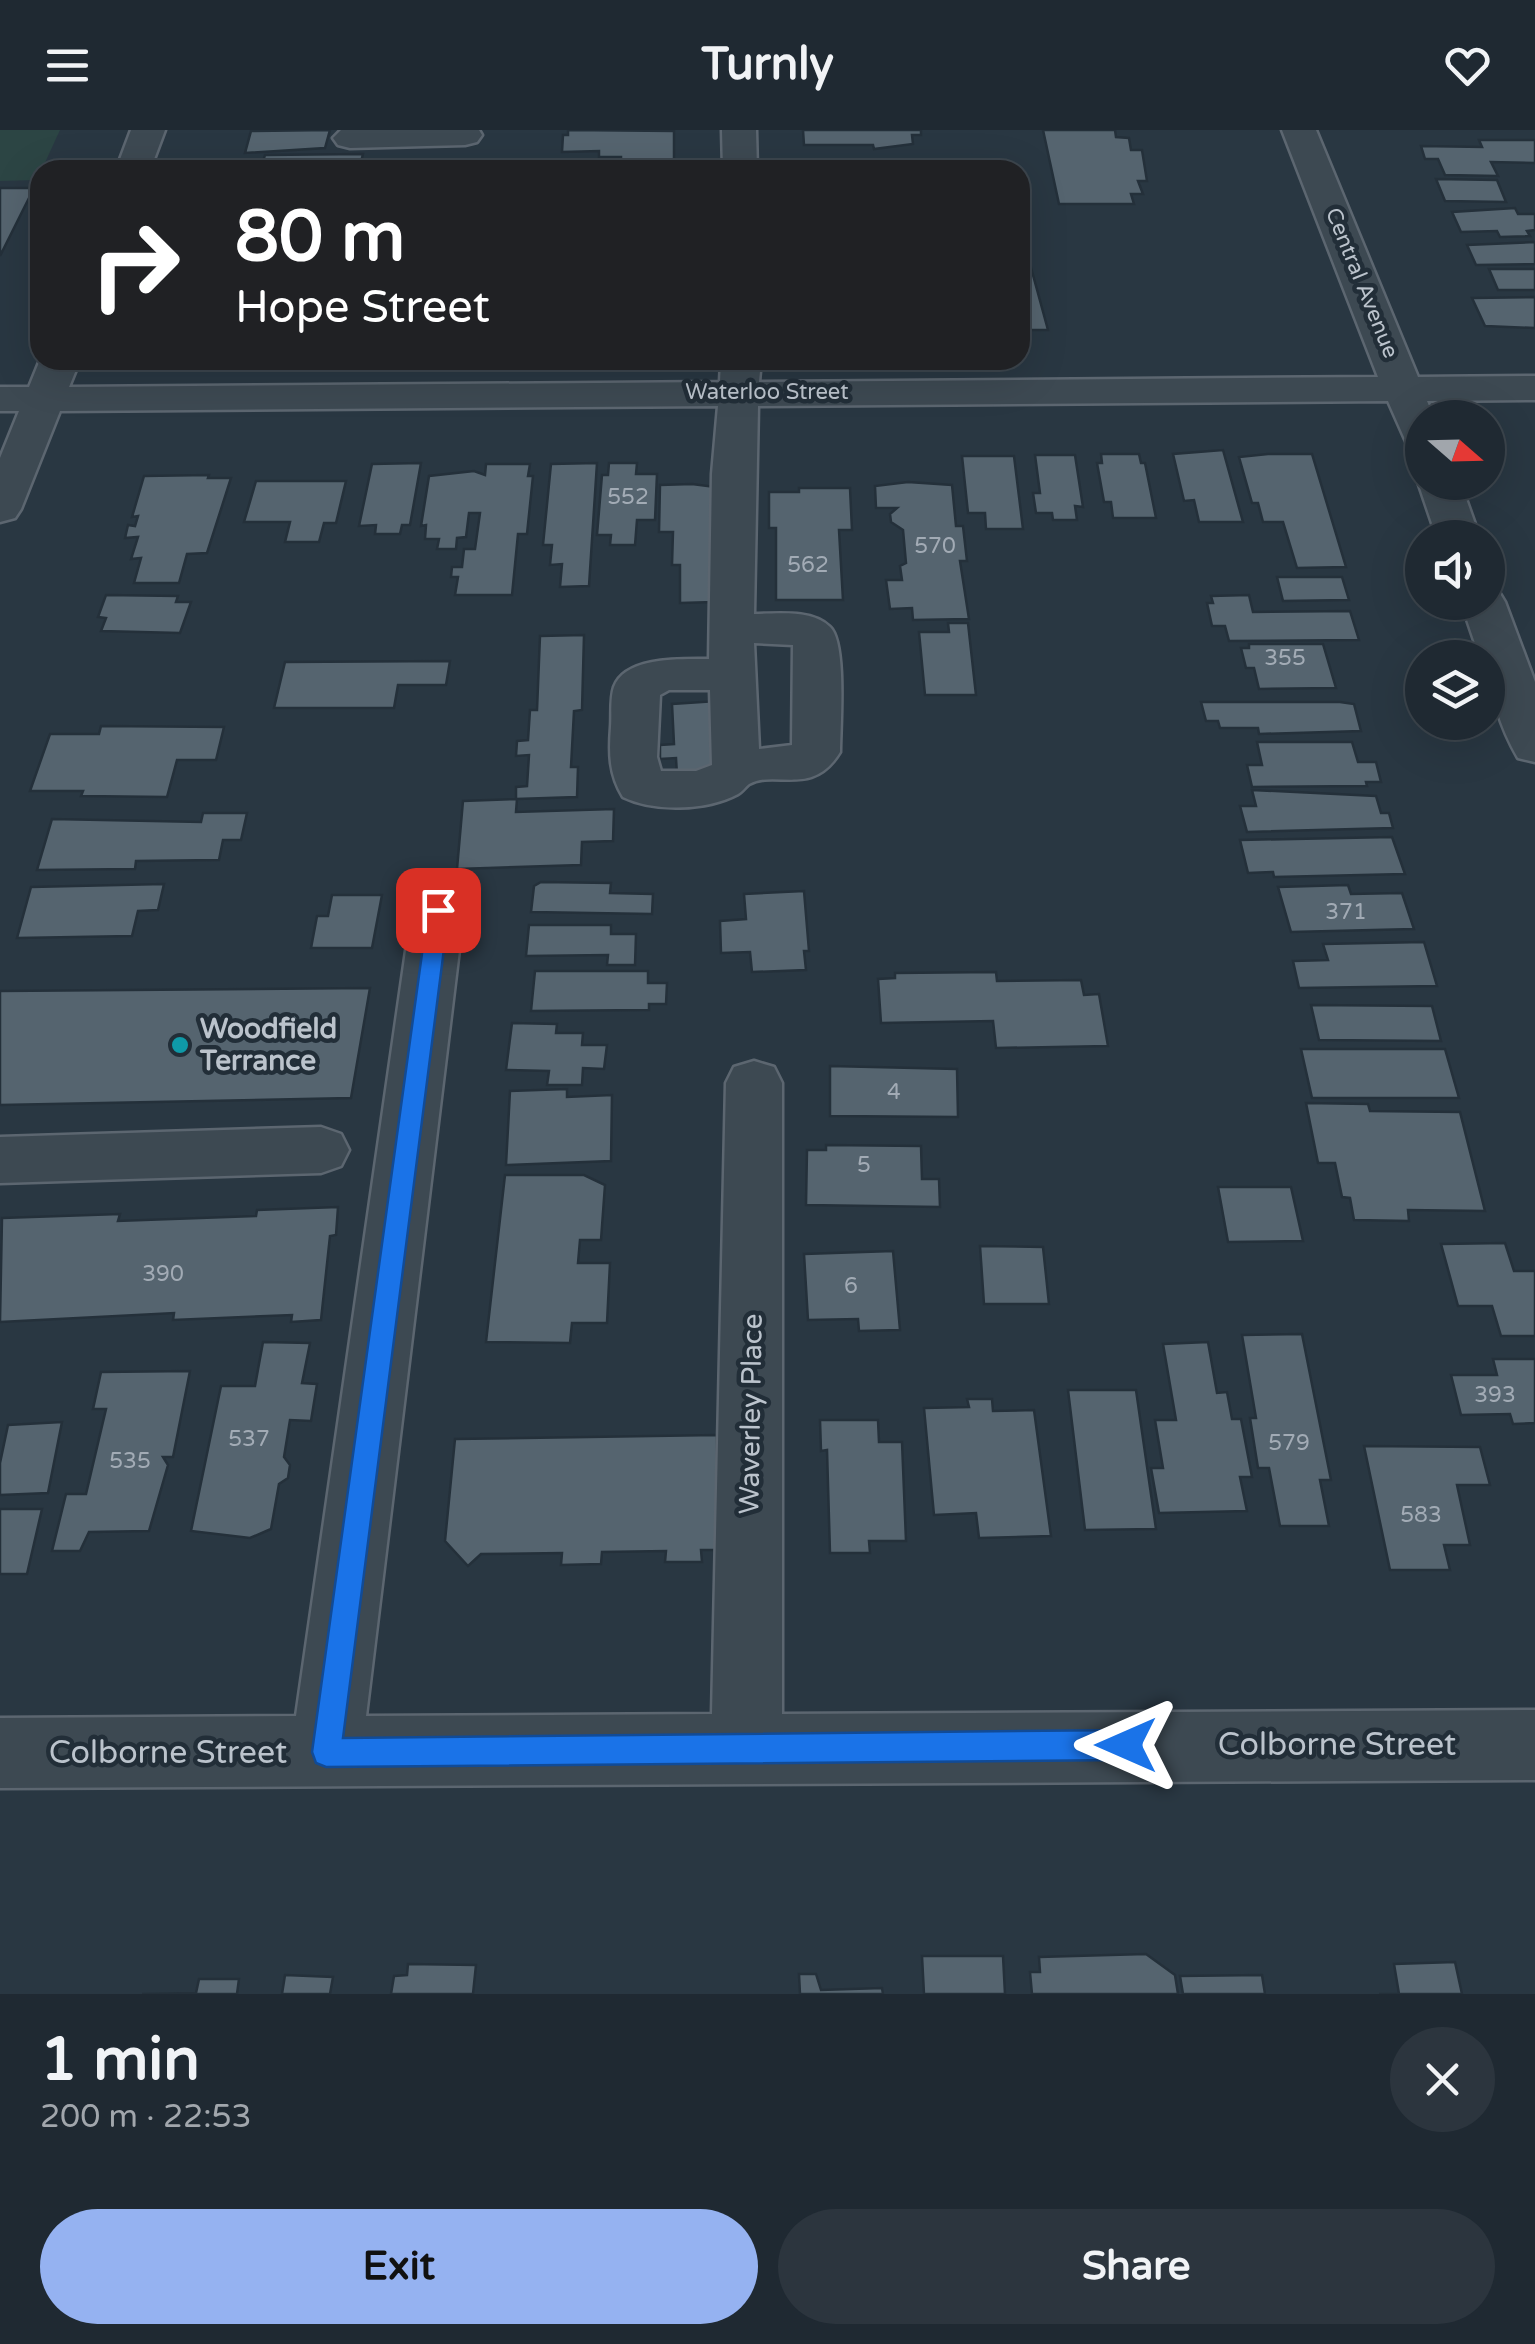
<!DOCTYPE html>
<html lang="en">
<head>
<meta charset="utf-8">
<style>
	:root { --surface:#1f2932; --page:#2c353e; --text:#f1f3f6; --muted:#a1a6ac; --line:#3c454d; --accent:#95b2f1 }
	body { margin:0; font-family:"Varela Round",sans-serif; background:var(--page); color:var(--text); height:100vh; display:flex; flex-direction:column; font-size:38px; white-space:nowrap }
	* { box-sizing:border-box; margin:0 }
	p { font-size:32px; color:var(--muted) }
	.icon { flex:none; width:55px; height:55px; fill:none; stroke:currentColor; stroke-width:2; stroke-linecap:round; stroke-linejoin:round }
	.map { position:relative; height:1864px; overflow:hidden }
	.details { display:flex; flex-direction:column; background:var(--surface); flex:1 }
	.details>* { flex:none }
	.top-card { position:absolute; left:30px; top:30px; width:1000px; height:210px; border-radius:30px; box-shadow:0 10px 40px #0002,0 0 0 2px var(--line); background:#202124; color:#fff; overflow:hidden }
	.needle { width:65px; rotate:110deg }
	.fabs { position:absolute; left:1405px; top:270px; display:grid; gap:20px }
	.fabs a { display:grid; place-items:center; width:100px; height:100px; border-radius:50%; background:var(--surface); box-shadow:0 10px 40px #0002,0 0 0 2px var(--line); font-size:50px }
	.pin { position:absolute; display:grid; place-items:center; width:85px; height:85px; color:#fff; margin:-42px; border-radius:20px; box-shadow:0 5px 15px #0006 }
	.me { position:absolute; width:110px; margin:-55px; rotate:270deg; stroke-linejoin:round; filter:drop-shadow(0 0 8px #0008) }
	.turn { display:flex; align-items:center; gap:35px; height:210px; padding:0 40px; font-size:45px }
	.turn .icon { width:130px; height:130px; stroke-width:2.5 }
	.turn b { display:block; font-size:70px; line-height:85px }
	.round { display:grid; place-items:center; flex:none; width:105px; height:105px; border-radius:52px; background:var(--page) }
	.headline { display:flex; align-items:center; justify-content:space-between; height:170px; padding:0 40px }
	h1 { font-size:60px; font-weight:700; line-height:75px }
	.button { display:flex; gap:20px; margin-top:auto; padding:20px 40px }
	.button a { flex:1; height:115px; border-radius:60px; background:var(--accent); color:#111; font-size:40px; font-weight:700; line-height:115px; text-align:center }
	.button a+a { background:var(--page); color:var(--text) }
	header { display:flex; justify-content:space-between; align-items:center; height:130px; padding:0 40px; background:var(--surface); font-size:45px; font-weight:700 }
	.map>svg:first-child { display:block }
	.green { fill:#2c4544 }
	.building { fill:#55646f; stroke:#24303a; stroke-width:2.5 }
	.lines { fill:none; stroke-linecap:round; stroke-linejoin:round }
	.minor-casing { stroke:#5c6670; stroke-width:5 }
	.minor { fill:#3d4952; fill-rule:evenodd }
	.route { fill:#1a73e8; stroke:#114b97; stroke-width:2.5 }
	.culture-dot { fill:#0f9aa8; stroke:#222e38; stroke-width:4 }
	.labels { text-anchor:middle; dominant-baseline:central; stroke-width:9; stroke-linejoin:round; paint-order:stroke }
	.far-street-label { font-size:22px; fill:#bbc3cc; stroke:#222e38 }
	.number-label { font-size:22px; fill:#a2abb5 }
	.poi-label { font-size:28px; font-weight:bold; fill:#bbc3cc; stroke:#222e38; text-anchor:start }
	.street-label { font-size:28px; fill:#bbc3cc; stroke:#222e38 }
	.near-street-label { font-size:32px; fill:#bbc3cc; stroke:#222e38 }
</style>
</head>
<body>
<header><svg class="icon" aria-label="menu" viewBox="0 0 24 24"><path d="M4 6h16M4 12h16M4 18h16"/></svg>Turnly<svg class="icon" aria-label="heart" viewBox="0 0 24 24"><path d="M12 20l-8-8c-3-5 5-10 8-4 3-6 11-1 8 4z"/></svg></header>
<div class="map">
<svg width="1535" height="1864" viewBox="0 0 1535 1864">
	<rect width="100%" height="100%" fill="#293742"/>
	<path class="green" d="M 0,0 L 60,0 L 37,50 L 0,51 Z"/>
	<path class="building" d="M 330,0 L 325,18 L 245,23 L 251,1 Z
		M 568,0 L 674,1 L 674,31 L 621,32 L 621,27 L 599,27 L 599,21 L 562,22 L 563,5 L 568,5 Z
		M 803,0 L 921,0 L 921,5 L 912,5 L 913,14 L 874,19 L 873,15 L 804,15 Z
		M 1043,0 L 1115,0 L 1116,7 L 1129,8 L 1131,20 L 1142,20 L 1147,51 L 1138,51 L 1143,64 L 1131,64 L 1134,74 L 1059,74 Z
		M 1479,10 L 1535,10 L 1535,33 L 1491,32 L 1498,46 L 1445,45 L 1438,29 L 1425,29 L 1421,16 L 1482,17 Z
		M 363,24 L 359,40 L 240,40 L 242,35 L 262,35 L 265,25 Z
		M 1436,49 L 1497,50 L 1506,72 L 1445,71 Z
		M 0,58 L 34,58 L 0,126 Z
		M 1515,78 L 1518,84 L 1535,84 L 1535,100 L 1527,101 L 1530,106 L 1500,107 L 1497,101 L 1461,102 L 1452,82 Z
		M 1535,112 L 1535,134 L 1476,135 L 1467,115 Z
		M 1020,134 L 1030,134 L 1048,200 L 1020,200 Z
		M 1489,139 L 1535,139 L 1535,160 L 1498,160 Z
		M 1535,167 L 1535,198 L 1485,196 L 1472,168 Z
		M 1223,320 L 1243,392 L 1199,392 L 1194,370 L 1184,371 L 1173,324 Z
		M 1101,324 L 1139,324 L 1141,333 L 1145,333 L 1156,388 L 1113,388 L 1111,372 L 1104,372 L 1097,333 L 1102,333 Z
		M 1268,324 L 1312,324 L 1346,437 L 1297,438 L 1283,392 L 1263,392 L 1258,373 L 1252,373 L 1239,327 Z
		M 1035,325 L 1075,325 L 1083,377 L 1075,376 L 1077,390 L 1053,390 L 1052,383 L 1036,383 L 1033,363 L 1040,363 Z
		M 962,326 L 1014,326 L 1023,399 L 986,399 L 985,383 L 968,383 Z
		M 421,333 L 410,395 L 402,395 L 400,404 L 375,404 L 376,395 L 359,396 L 372,334 Z
		M 597,333 L 589,456 L 560,457 L 562,434 L 550,435 L 552,415 L 543,415 L 551,334 Z
		M 609,333 L 637,333 L 636,344 L 657,344 L 655,390 L 637,390 L 635,415 L 610,415 L 611,405 L 597,405 L 602,345 L 608,345 Z
		M 486,334 L 530,334 L 528,346 L 533,346 L 527,404 L 518,404 L 512,465 L 455,465 L 458,447 L 451,447 L 452,437 L 462,437 L 464,419 L 475,419 L 480,383 L 469,383 L 466,407 L 457,408 L 456,419 L 437,419 L 439,409 L 425,409 L 426,395 L 421,396 L 429,346 L 474,341 L 485,345 Z
		M 209,345 L 208,348 L 231,348 L 207,423 L 187,424 L 179,453 L 134,453 L 141,428 L 131,429 L 138,407 L 125,408 L 128,395 L 135,396 L 138,386 L 132,387 L 144,346 Z
		M 256,351 L 346,351 L 336,393 L 324,393 L 319,412 L 285,412 L 290,392 L 244,392 Z
		M 908,352 L 952,355 L 956,396 L 963,396 L 967,431 L 960,431 L 969,489 L 913,490 L 912,478 L 890,479 L 886,450 L 902,450 L 900,436 L 906,433 L 903,400 L 891,392 L 890,384 L 897,378 L 876,378 L 875,356 Z
		M 692,354 L 723,358 L 714,472 L 680,473 L 680,435 L 672,435 L 673,402 L 659,402 L 660,355 Z
		M 799,358 L 850,358 L 852,400 L 839,400 L 843,470 L 776,470 L 776,398 L 769,398 L 769,362 L 799,362 Z
		M 1277,447 L 1342,447 L 1349,470 L 1283,471 Z
		M 106,465 L 178,466 L 176,472 L 191,472 L 180,503 L 101,501 L 106,488 L 98,487 Z
		M 1249,465 L 1253,482 L 1350,481 L 1359,510 L 1229,511 L 1225,496 L 1212,496 L 1207,473 L 1213,473 L 1211,466 Z
		M 948,493 L 968,493 L 976,565 L 925,565 L 919,502 L 949,502 Z
		M 584,505 L 582,580 L 574,581 L 571,637 L 578,637 L 577,667 L 517,669 L 516,682 L 614,679 L 613,711 L 582,712 L 581,735 L 457,739 L 463,671 L 516,669 L 516,657 L 527,656 L 529,625 L 516,626 L 517,611 L 528,610 L 530,580 L 537,580 L 540,506 Z
		M 1249,514 L 1323,514 L 1336,558 L 1259,559 L 1254,538 L 1246,538 L 1241,518 L 1249,518 Z
		M 450,531 L 446,555 L 398,555 L 394,578 L 274,578 L 285,532 Z
		M 717,571 L 719,643 L 677,645 L 676,628 L 660,629 L 660,615 L 674,614 L 672,574 Z
		M 1201,572 L 1340,572 L 1354,574 L 1361,601 L 1259,604 L 1258,598 L 1220,598 L 1218,591 L 1206,591 Z
		M 101,596 L 224,597 L 216,630 L 177,630 L 167,667 L 81,666 L 83,661 L 30,661 L 50,604 L 99,604 Z
		M 1257,612 L 1352,612 L 1358,632 L 1376,632 L 1381,652 L 1366,652 L 1367,656 L 1252,657 L 1247,635 L 1262,635 Z
		M 1252,660 L 1376,666 L 1381,683 L 1389,683 L 1393,698 L 1247,702 L 1240,676 L 1256,676 Z
		M 203,683 L 247,683 L 241,710 L 223,710 L 219,730 L 136,731 L 135,739 L 37,740 L 52,689 L 201,692 Z
		M 1392,707 L 1405,744 L 1274,747 L 1273,742 L 1248,743 L 1240,710 Z
		M 541,752 L 611,753 L 610,763 L 653,764 L 652,784 L 531,782 L 534,756 Z
		M 164,754 L 158,780 L 138,781 L 132,806 L 17,808 L 31,757 Z
		M 1348,755 L 1351,764 L 1402,763 L 1414,799 L 1291,802 L 1278,757 Z
		M 804,761 L 809,821 L 804,821 L 806,840 L 752,842 L 750,822 L 721,823 L 720,791 L 746,789 L 744,764 Z
		M 332,765 L 382,765 L 372,818 L 311,818 L 317,786 L 328,786 Z
		M 529,795 L 611,795 L 611,804 L 636,804 L 635,835 L 607,835 L 608,825 L 526,826 Z
		M 1424,812 L 1437,856 L 1299,858 L 1293,831 L 1328,830 L 1323,814 Z
		M 535,841 L 648,841 L 648,853 L 667,853 L 666,874 L 649,874 L 649,880 L 531,881 Z
		M 996,842 L 997,851 L 1081,850 L 1084,865 L 1099,864 L 1108,916 L 996,918 L 993,891 L 881,893 L 878,849 L 895,848 L 895,843 Z
		M 370,858 L 351,968 L 0,975 L 0,861 Z
		M 1311,875 L 1432,876 L 1441,911 L 1319,910 Z
		M 512,893 L 557,894 L 556,903 L 583,903 L 582,915 L 607,915 L 604,939 L 583,938 L 582,955 L 547,955 L 549,941 L 506,940 Z
		M 1301,919 L 1445,919 L 1459,968 L 1312,968 Z
		M 830,936 L 957,939 L 958,987 L 830,986 Z
		M 567,959 L 567,967 L 612,965 L 611,1031 L 506,1035 L 510,961 Z
		M 1306,973 L 1368,974 L 1370,981 L 1460,982 L 1485,1081 L 1408,1080 L 1409,1091 L 1354,1090 L 1350,1068 L 1342,1067 L 1335,1033 L 1318,1033 Z
		M 826,1015 L 921,1016 L 922,1049 L 939,1049 L 940,1077 L 806,1075 L 807,1020 L 826,1020 Z
		M 505,1045 L 584,1045 L 605,1055 L 601,1110 L 580,1110 L 578,1133 L 610,1133 L 607,1193 L 572,1193 L 570,1213 L 486,1212 Z
		M 1218,1057 L 1291,1057 L 1303,1111 L 1228,1112 Z
		M 338,1077 L 336,1105 L 330,1106 L 321,1190 L 291,1192 L 292,1185 L 173,1190 L 174,1183 L 0,1192 L 2,1088 L 120,1084 L 118,1091 L 256,1086 L 257,1080 Z
		M 1505,1113 L 1514,1141 L 1535,1141 L 1535,1206 L 1501,1206 L 1492,1176 L 1458,1176 L 1441,1114 Z
		M 980,1116 L 1043,1117 L 1049,1174 L 984,1174 Z
		M 893,1121 L 900,1200 L 859,1201 L 858,1189 L 808,1190 L 804,1124 Z
		M 1302,1204 L 1331,1350 L 1320,1350 L 1329,1396 L 1280,1396 L 1269,1338 L 1258,1338 L 1250,1288 L 1256,1288 L 1242,1205 Z
		M 263,1212 L 310,1213 L 302,1253 L 317,1254 L 311,1291 L 290,1290 L 284,1327 L 290,1335 L 288,1348 L 279,1354 L 271,1399 L 250,1408 L 191,1401 L 221,1256 L 255,1256 Z
		M 1208,1212 L 1217,1263 L 1227,1262 L 1232,1289 L 1241,1289 L 1252,1347 L 1240,1347 L 1247,1381 L 1159,1383 L 1151,1338 L 1163,1338 L 1155,1290 L 1176,1290 L 1163,1214 Z
		M 1493,1229 L 1535,1229 L 1535,1293 L 1513,1294 L 1510,1284 L 1461,1285 L 1451,1245 L 1497,1245 Z
		M 190,1241 L 173,1327 L 163,1327 L 168,1335 L 149,1401 L 89,1402 L 80,1421 L 52,1421 L 66,1364 L 86,1364 L 106,1279 L 93,1279 L 101,1242 Z
		M 1068,1260 L 1136,1260 L 1156,1399 L 1085,1400 Z
		M 967,1269 L 992,1269 L 993,1281 L 1034,1280 L 1051,1406 L 979,1408 L 976,1383 L 934,1385 L 924,1278 L 969,1277 Z
		M 820,1290 L 878,1290 L 879,1312 L 902,1312 L 906,1411 L 869,1411 L 870,1423 L 830,1423 L 827,1320 L 821,1321 Z
		M 62,1292 L 48,1363 L 0,1365 L 0,1333 L 8,1295 Z
		M 717,1305 L 718,1420 L 701,1420 L 702,1432 L 665,1432 L 666,1421 L 602,1422 L 601,1434 L 561,1435 L 562,1423 L 481,1424 L 468,1436 L 445,1411 L 455,1309 Z
		M 1364,1316 L 1480,1317 L 1490,1355 L 1457,1355 L 1470,1415 L 1444,1415 L 1450,1440 L 1390,1440 Z
		M 0,1379 L 42,1379 L 27,1444 L 0,1444 Z
		M 1146,1824 L 1175,1845 L 1178,1864 L 1032,1864 L 1030,1842 L 1040,1842 L 1039,1827 Z
		M 922,1826 L 1003,1826 L 1005,1864 L 924,1864 Z
		M 1455,1832 L 1462,1864 L 1379,1864 L 1399,1864 L 1394,1834 Z
		M 408,1834 L 476,1835 L 473,1864 L 391,1864 L 394,1846 L 407,1845 Z
		M 799,1844 L 816,1844 L 821,1860 L 882,1858 L 883,1864 L 800,1864 Z
		M 285,1845 L 333,1847 L 330,1864 L 282,1864 Z
		M 1262,1845 L 1265,1864 L 1183,1864 L 1180,1846 Z
		M 199,1849 L 239,1849 L 237,1864 L 142,1864 L 196,1863 Z"/>
	<g class="lines">
		<g class="minor-casing">
			<path id="minor" d="M 131,0 L 165,0 L 150,40 L 116,40 Z
				M 341,0 L 479,0 L 482,5 L 477,12 L 465,15 L 350,18 L 338,15 L 333,8 Z
				M 722,0 L 756,0 L 757,40 L 723,40 Z
				M 1282,0 L 1316,0 L 1418,247 L 1535,246 L 1535,270 L 1427,271 L 1434,288 L 1422,288 L 1422,319 L 1408,316 L 1388,271 L 758,276 L 754,484 C 777,484 812,479 830,497 C 847,513 840,597 840,622 C 812,668 776,639 749,654 C 745,657 742,662 738,664 C 706,681 654,682 623,667 C 609,644 609,623 611,597 C 612,585 610,569 614,557 C 625,526 683,529 709,529 L 712,344 L 718,276 L 60,281 L 21,379 L 15,388 L 0,392 L 0,328 L 19,281 L 0,281 L 0,257 L 29,257 L 40,230 L 80,230 L 69,257 L 720,252 L 721,230 L 761,230 L 759,252 L 1378,247 ZM 754,513 L 793,515 L 792,615 L 759,619 ZM 669,560 L 710,560 L 712,635 L 696,641 L 661,641 L 657,627 L 660,565 Z
				M 1422,346 L 1422,352 L 1460,352 L 1480,408 L 1437,408 L 1418,352 Z
				M 1488,459 L 1499,462 L 1505,472 L 1535,552 L 1535,632 L 1518,628 C 1501,599 1488,560 1488,528 L 1480,528 L 1461,472 L 1488,472 Z
				M 438,760 L 456,766 L 464,779 L 366,1586 L 712,1584 L 726,953 L 734,937 L 754,931 L 774,937 L 782,953 L 782,1584 L 1535,1580 L 1535,1650 L 0,1658 L 0,1588 L 296,1586 L 412,779 L 420,766 Z
				M 321,997 L 341,1004 L 349,1020 L 341,1036 L 321,1043 L 0,1053 L 0,1007 Z"/>
		</g>
		<use href="#minor" class="minor"/>
	</g>
	<path class="route" d="M 438,772 L 449,780 L 343,1608 L 1126,1600 L 1136,1605 L 1140,1615 L 1136,1625 L 1126,1630 L 326,1637 L 316,1633 L 312,1622 L 428,780 Z"/>
	<circle class="culture-dot" cx="180" cy="915" r="10"/>
	<g class="labels">
		<g class="far-street-label">
			<text transform="translate(1362 153) rotate(68)">Central Avenue</text>
			<text x="767" y="262">Waterloo Street</text>
		</g>
		<g class="number-label">
			<text x="628" y="367">552</text>
			<text x="935" y="416">570</text>
			<text x="808" y="435">562</text>
			<text x="1285" y="528">355</text>
			<text x="1346" y="782">371</text>
			<text x="894" y="962">4</text>
			<text x="864" y="1035">5</text>
			<text x="163" y="1144">390</text>
			<text x="851" y="1156">6</text>
			<text x="1495" y="1265">393</text>
			<text x="249" y="1309">537</text>
			<text x="1289" y="1313">579</text>
			<text x="130" y="1331">535</text>
			<text x="1421" y="1385">583</text>
		</g>
		<g class="poi-label">
			<text x="200" y="899">Woodfield<tspan x="200" dy="32">Terrance</tspan></text>
		</g>
		<g class="street-label">
			<text transform="translate(751 1284) rotate(-89)">Waverley Place</text>
		</g>
		<g class="near-street-label">
			<text x="1337" y="1615">Colborne Street</text>
			<text x="168" y="1623">Colborne Street</text>
		</g>
	</g>
</svg>
<div class="fabs">
<a><svg class="needle" viewBox="-14 -14 28 28"><path d="M0-13l5 13h-10z" fill="#e53935"/><path d="M0 13l5-13h-10z" fill="#a1a6ac"/></svg></a>
<a><svg class="icon" aria-label="sound" viewBox="0 0 24 24"><path d="M4 9h4l5-4v14l-5-4H4zM17 9q2 3 0 6"/></svg></a>
<a><svg class="icon" aria-label="layers" viewBox="0 0 24 24"><path d="M12 4l9 5-9 5-9-5zM3 14l9 5 9-5"/></svg></a>
</div>
<div class="pin" style="left:438px;top:780px;background:#d93025"><svg class="icon" aria-label="arrive" viewBox="0 0 24 24"><path d="M6 21V4h12l-3 4 3 4H6"/></svg></div>
<svg class="me" style="left:1126px;top:1615px" viewBox="-20 -20 40 40"><path d="M0-17L14 15 0 8-14 15z" fill="#1a73e8" stroke="#fff" stroke-width="4"/></svg>
<div class="top-card">
<div class="turn"><svg class="icon" aria-label="right" viewBox="0 0 24 24"><path d="M7 20v-9h11M14 6l5 5-5 5"/></svg><div><b>80 m</b>Hope Street</div></div>
</div>
</div>
<section class="details">
<div class="headline"><div><h1>1 min</h1><p>200 m · 22:53</p></div><a class="round"><svg class="icon" aria-label="close" viewBox="0 0 24 24"><path d="M6 6l12 12M18 6L6 18"/></svg></a></div>
<div class="button"><a>Exit</a><a>Share</a></div>
</section>
</body>
</html>
